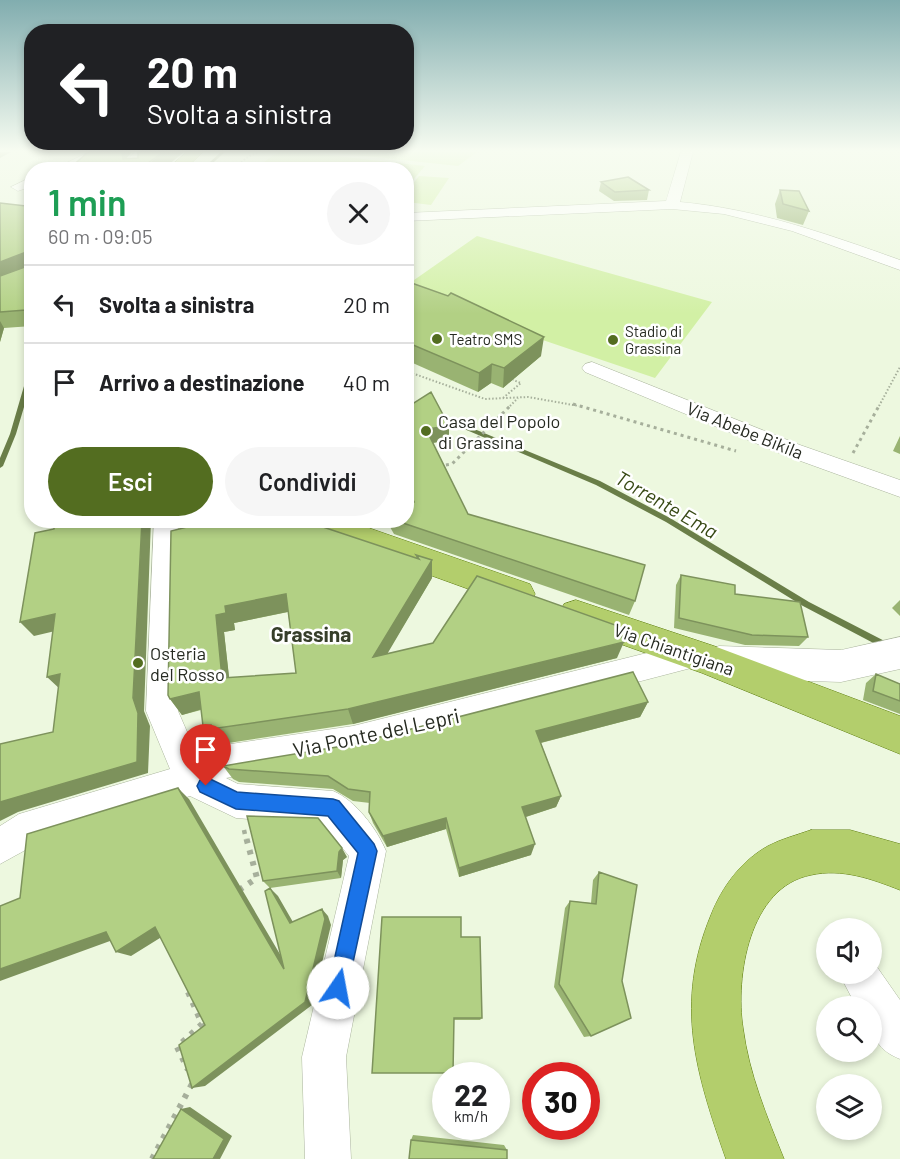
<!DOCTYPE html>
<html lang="it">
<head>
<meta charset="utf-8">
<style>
	:root { --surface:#fff; --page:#f6f6f6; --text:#202124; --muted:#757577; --line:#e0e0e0; --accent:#536d20 }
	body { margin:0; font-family:Barlow,sans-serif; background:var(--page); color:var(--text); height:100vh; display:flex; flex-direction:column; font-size:22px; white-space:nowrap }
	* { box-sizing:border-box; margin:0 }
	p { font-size:20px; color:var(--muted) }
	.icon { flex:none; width:33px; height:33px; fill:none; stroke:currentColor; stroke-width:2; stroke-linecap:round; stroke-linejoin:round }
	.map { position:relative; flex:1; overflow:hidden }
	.drawer { position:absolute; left:24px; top:162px; width:390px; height:366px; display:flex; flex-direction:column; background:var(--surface); border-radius:24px; box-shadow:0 3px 9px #0003 }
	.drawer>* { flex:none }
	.top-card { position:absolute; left:24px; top:24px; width:390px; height:126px; border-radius:24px; box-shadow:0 3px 9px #0003; background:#202124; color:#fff; overflow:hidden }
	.fabs { position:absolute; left:816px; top:918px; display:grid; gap:12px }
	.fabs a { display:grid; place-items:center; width:66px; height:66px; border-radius:50%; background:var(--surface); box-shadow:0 3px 9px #0003; font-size:30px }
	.speed { position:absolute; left:432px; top:1062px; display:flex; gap:12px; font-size:30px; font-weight:700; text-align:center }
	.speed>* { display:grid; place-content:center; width:78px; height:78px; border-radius:50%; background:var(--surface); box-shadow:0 3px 9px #0003; line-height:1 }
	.speed small { font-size:15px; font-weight:400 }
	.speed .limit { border:9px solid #d22; background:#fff; color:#111 }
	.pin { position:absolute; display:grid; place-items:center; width:51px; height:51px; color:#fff; margin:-62px -26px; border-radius:50% 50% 50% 0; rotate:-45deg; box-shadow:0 0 6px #0007 }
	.pin .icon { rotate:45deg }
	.me { position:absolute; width:66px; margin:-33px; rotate:12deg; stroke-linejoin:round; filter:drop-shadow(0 0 4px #0008) }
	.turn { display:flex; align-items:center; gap:21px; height:126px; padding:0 24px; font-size:27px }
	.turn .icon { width:78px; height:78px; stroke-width:2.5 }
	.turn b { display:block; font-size:42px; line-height:51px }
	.round { display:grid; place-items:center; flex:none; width:63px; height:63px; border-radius:32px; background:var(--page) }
	.summary { display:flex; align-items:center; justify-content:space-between; height:102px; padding:0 24px }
	h1 { font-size:36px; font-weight:600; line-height:45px; color:#1e9e55 }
	.cta { display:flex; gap:12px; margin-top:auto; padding:12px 24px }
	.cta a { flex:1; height:69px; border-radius:36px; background:var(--accent); color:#fff; font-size:24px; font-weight:600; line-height:69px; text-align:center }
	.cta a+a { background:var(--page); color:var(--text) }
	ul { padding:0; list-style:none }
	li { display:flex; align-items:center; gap:18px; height:78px; padding:0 24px; border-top:2px solid var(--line) }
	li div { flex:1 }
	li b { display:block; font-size:22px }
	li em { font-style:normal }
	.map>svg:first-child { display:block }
	.green { fill:#d2f0a5 }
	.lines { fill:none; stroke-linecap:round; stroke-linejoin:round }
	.stream { fill:#6a7e48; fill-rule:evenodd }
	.street-casing { stroke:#abb59e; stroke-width:1 }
	.secondary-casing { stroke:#abb59e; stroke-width:1 }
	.primary-casing { stroke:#618012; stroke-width:1 }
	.path-far3 { stroke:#a6af9b; stroke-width:2; stroke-dasharray:1.5 2; stroke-linecap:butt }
	.path-far2 { stroke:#a6af9b; stroke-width:3; stroke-dasharray:3 4; stroke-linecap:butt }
	.path-far1 { stroke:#a6af9b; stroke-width:4.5; stroke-dasharray:4 5; stroke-linecap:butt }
	.path { stroke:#a6af9b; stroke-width:6; stroke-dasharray:4.5 7; stroke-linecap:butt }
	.street { fill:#fff; fill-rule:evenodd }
	.secondary { fill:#fff; fill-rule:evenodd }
	.primary { fill:#b3ce6c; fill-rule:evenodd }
	.wall { fill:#99b372; fill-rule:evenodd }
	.shaded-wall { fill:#7d925c }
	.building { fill:#b2d084; stroke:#7d925c; stroke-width:1.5; fill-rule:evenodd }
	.route { fill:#1a73e8; stroke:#114b97; stroke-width:1.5 }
	.poi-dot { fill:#536d20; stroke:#fff; stroke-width:2 }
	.labels { text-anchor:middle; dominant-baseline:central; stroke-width:5; stroke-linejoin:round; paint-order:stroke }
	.far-poi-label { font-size:15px; fill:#262a21; stroke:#fff; text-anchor:start }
	.poi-label { font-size:18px; fill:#262a21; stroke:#fff; text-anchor:start }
	.street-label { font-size:18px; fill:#262a21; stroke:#fff }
	.water-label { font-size:20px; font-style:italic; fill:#374914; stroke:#fff }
	.quarter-label { font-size:21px; font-weight:bold; fill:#363e2a; stroke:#fff }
	.near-street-label { font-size:21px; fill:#262a21; stroke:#fff }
</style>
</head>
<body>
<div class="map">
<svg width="900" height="1159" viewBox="0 0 900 1159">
	<rect width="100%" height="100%" fill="#edf8df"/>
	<path class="green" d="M 278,152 L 301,152 L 425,166 L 407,187 L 406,170 L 254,169 Z
		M 328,152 L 477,152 L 458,166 Z
		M 419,176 L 449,178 L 431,205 L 407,202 L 407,191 Z
		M 477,236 L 712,302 L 655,378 L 407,294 L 407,285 Z"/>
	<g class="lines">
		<path class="stream" d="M 221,152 L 225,152 L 205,170 L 201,170 Z
			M 32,367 L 32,380 L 16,434 L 3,466 L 0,468 L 0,458 L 10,434 L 29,369 Z
			M 438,414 L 600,481 L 670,518 L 809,602 L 900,649 L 900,657 L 803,606 L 666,522 L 596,485 L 436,417 L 436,415 Z"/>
		<g class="street-casing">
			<path id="street" d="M 89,152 L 105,152 L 70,170 L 52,170 Z
				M 135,152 L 149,152 L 140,160 L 141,170 L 129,170 L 128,159 Z
				M 681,152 L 693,152 L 680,202 C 757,209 827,234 900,260 L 900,270 L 792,231 L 724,214 L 672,209 L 406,221 L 406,213 L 666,201 Z
				M 32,177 L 32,186 L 18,191 L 11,187 Z
				M 592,362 L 800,445 L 900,480 L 900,497 L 784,455 L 585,372 L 582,368 L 585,364 Z
				M 154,520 L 178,520 L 178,711 L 198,757 L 224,745 L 353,726 L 691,642 L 701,646 L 706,655 L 701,664 L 691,668 L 353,756 L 226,778 L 238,784 L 333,791 C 355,800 377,829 386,851 L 346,1057 L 351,1159 L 305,1159 L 302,1057 L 349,856 L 324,825 L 236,818 L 190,796 L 40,842 L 0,864 L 0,826 L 19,814 L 170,769 L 146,711 Z
				M 872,964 L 877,967 L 900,1000 L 900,1059 C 873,1048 872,1033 872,1006 L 856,1006 L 843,981 L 846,974 L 872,974 Z"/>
		</g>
		<g class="secondary-casing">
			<path id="secondary" d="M 900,637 L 900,669 L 841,682 L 719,678 L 706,673 L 701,662 L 706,651 L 719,646 L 841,650 Z"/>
		</g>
		<g class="primary-casing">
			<path id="primary" d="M 187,152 L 203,152 L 184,170 L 166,170 Z
				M 296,520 L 346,520 L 530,584 L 535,594 L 530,604 L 518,607 L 300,528 Z
				M 576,600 L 714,646 L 900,716 L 900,754 L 702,673 L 564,624 L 559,614 L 564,604 Z
				M 811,830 L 850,830 L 900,844 L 900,890 C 872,879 842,868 811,875 C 749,887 735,977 743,1028 C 749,1074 767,1117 784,1159 L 726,1159 C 696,1073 674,1004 711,915 C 722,887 741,861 768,846 C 781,839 797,835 811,830 Z"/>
		</g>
		<path class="path-far3" d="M 234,170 L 246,158 L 258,152
			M 406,371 L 485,399 L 528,397 L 579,406
			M 503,398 L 521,383 L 513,380
			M 510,406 L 518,398
			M 879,406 L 900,367"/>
		<path class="path-far2" d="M 573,404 L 736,451
			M 853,453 L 880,404
			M 439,466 L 452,464 L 512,404"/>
		<path class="path-far1" d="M 244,830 L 246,839"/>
		<path class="path" d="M 239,890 L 257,878 L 246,837
			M 188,992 L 202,1024 L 177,1047 L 188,1070
			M 152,1159 L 193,1082"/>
		<use href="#street" class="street"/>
		<use href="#secondary" class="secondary"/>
		<use href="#primary" class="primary"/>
	</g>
	<path class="wall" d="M 601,182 L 649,190 L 647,200 L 614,201 L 599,191 Z
		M 780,190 L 809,211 L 803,225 L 777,218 L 775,204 Z
		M 32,201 L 32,326 L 4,328 L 0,342 L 0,203 L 26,206 Z
		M 406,281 L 541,356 L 503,388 L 491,383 L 478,392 L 406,360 Z
		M 406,402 L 449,426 L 449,440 L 433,443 L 468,514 L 635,601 L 629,615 L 394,534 L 386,520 L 406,520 L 409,502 L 406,496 Z
		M 900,436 L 900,454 L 893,451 Z
		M 171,531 L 416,558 L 416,555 L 432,578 L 387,653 L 617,658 L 353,724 L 222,744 L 219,740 L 214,740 L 203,726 L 201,710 L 182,715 L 170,699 ZM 288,612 L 296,673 L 229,678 L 224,632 L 235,630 L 234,623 Z
		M 681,575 L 735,594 L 808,637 L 799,646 L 745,645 L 674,628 L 676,585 Z
		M 900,600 L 900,616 L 892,608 Z
		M 876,674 L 900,684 L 900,714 L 863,700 L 866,683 Z
		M 648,702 L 640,717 L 541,743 L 561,796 L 556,807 L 526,817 L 531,855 L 459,877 L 446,829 L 387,847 L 373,823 L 369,812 L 370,803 L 353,801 L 333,789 L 239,782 L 233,779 L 223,766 Z
		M 347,857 L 343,860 L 341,878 L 270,888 L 263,881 Z
		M 599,872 L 591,1036 L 584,1037 L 554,987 L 565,908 L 570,901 L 591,903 L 593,880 Z
		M 461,937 L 482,1018 L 480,1020 L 454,1020 L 372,1073 Z
		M 413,1135 L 504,1145 L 507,1150 L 411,1140 Z"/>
	<path class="shaded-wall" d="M 0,152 L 11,152 L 0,158 Z
		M 122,152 L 132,152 L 126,159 L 123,159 Z
		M 163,152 L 184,152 L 162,170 L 141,170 Z
		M 26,252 L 32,264 L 0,280 L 0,262 Z
		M 31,302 L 32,302 L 32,320 L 26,310 Z
		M 0,321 L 4,328 L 0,342 Z
		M 544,337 L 541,356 L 503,388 L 504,368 Z
		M 492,364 L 491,383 L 478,392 L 479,373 Z
		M 449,426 L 449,440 L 426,444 L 426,429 Z
		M 142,520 L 151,520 L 144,711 L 150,726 L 148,773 L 18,812 L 0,821 L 0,802 L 133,698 Z
		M 432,560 L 432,578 L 376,673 L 373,657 Z
		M 286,594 L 292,611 L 234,623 L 235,630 L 224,632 L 231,694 L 222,678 L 216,615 L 225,606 Z
		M 55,614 L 68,628 L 34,636 L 20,622 Z
		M 624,642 L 617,658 L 353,724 L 348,709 Z
		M 60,674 L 61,690 L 47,677 Z
		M 199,692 L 209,707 L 182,715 L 170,699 Z
		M 648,702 L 640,717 L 532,745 L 536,731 Z
		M 178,788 L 189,799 L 291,973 L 284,969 Z
		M 561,796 L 556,807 L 519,819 L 522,807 Z
		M 446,818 L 446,829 L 387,847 L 383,836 Z
		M 535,844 L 531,855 L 459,877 L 459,868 Z
		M 342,848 L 347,857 L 343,860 L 341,878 L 337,871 L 339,852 Z
		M 270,888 L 278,896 L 297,929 L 290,923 Z
		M 322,909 L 328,916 L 331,925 L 312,1005 L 205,1086 L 192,1088 L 305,1002 Z
		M 155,927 L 168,933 L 131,956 L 116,952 Z
		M 106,932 L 121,937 L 0,981 L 0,969 Z
		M 190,1107 L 232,1136 L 220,1159 L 213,1159 L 181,1109 Z"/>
	<path class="building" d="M 88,152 L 122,152 L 123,159 L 138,158 L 138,152 L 163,152 L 140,169 L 148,170 L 68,170 Z
		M 628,177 L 649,190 L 615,192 L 601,182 Z
		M 780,190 L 799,191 L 809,211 L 783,204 Z
		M 32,201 L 32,302 L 26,310 L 0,312 L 0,276 L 25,267 L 26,252 L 0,262 L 0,203 L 26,206 Z
		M 406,281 L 448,296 L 451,293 L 544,337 L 504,368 L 492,364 L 479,373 L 406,342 Z
		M 431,392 L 449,426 L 426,429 L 468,514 L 645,565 L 635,601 L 394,520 L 406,520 L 406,503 L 414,502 L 406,484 L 406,402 L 410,401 L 414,403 Z
		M 54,520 L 142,520 L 133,698 L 138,713 L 137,762 L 0,802 L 0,744 L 53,732 L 60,674 L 47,677 L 55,614 L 20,622 L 35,533 L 54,529 Z
		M 215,520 L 302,520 L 419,559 L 416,555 L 432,560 L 373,657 L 433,643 L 477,576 L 618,626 L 624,642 L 348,709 L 211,729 L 211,725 L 203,726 L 199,692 L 170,699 L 168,695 L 171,531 ZM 286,594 L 296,673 L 222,678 L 216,615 L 226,613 L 225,606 Z
		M 681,575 L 735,585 L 735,594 L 800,602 L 808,637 L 752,635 L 679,618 Z
		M 633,672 L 648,702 L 536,731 L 561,796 L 522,807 L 535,844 L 459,868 L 446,818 L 383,836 L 369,812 L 370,792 L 348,789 L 328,776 L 229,769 L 223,766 L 349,745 Z
		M 876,674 L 900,684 L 900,701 L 873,691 Z
		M 178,788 L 284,969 L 265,891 L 270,888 L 290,923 L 322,909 L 325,919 L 305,1002 L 192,1088 L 179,1045 L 205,1025 L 155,927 L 116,952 L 106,932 L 0,969 L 0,906 L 20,898 L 27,834 Z
		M 247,816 L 318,818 L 342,848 L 339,852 L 337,871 L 263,881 Z
		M 599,872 L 637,885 L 622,981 L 631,1018 L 591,1036 L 559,984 L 570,901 L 596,904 Z
		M 382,917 L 461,917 L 461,937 L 480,937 L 482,1018 L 454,1018 L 453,1073 L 372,1073 Z
		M 181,1109 L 224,1139 L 213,1159 L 153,1159 Z
		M 411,1140 L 507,1150 L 507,1159 L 409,1159 Z"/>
	<linearGradient id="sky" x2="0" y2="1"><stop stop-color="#81adaf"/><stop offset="0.48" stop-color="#f7fcf1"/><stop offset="1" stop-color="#f7fcf1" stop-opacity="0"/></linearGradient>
	<rect width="900" height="314" fill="url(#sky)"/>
	<path class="route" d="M 206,777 L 237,792 L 333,799 L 339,801 L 374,844 L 377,851 L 346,995 L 338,998 L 331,995 L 328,988 L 358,853 L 328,816 L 236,809 L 200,792 L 197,786 L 200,780 Z"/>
	<g class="poi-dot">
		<circle cx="437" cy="339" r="6"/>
		<circle cx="613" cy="340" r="6"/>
		<circle cx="426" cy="431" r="6"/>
		<circle cx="138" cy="663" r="6"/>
	</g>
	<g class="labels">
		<g class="far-poi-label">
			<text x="625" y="331">Stadio di<tspan x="625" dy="17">Grassina</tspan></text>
			<text x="449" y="339">Teatro SMS</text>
		</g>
		<g class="poi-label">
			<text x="438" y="421">Casa del Popolo<tspan x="438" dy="21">di Grassina</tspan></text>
			<text x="150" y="653">Osteria<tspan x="150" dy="21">del Rosso</tspan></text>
		</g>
		<g class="street-label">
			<text transform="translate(745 430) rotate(22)">Via Abebe Bikila</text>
			<text transform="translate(674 649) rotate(19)">Via Chiantigiana</text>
		</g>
		<g class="water-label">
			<text transform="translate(667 504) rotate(30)">Torrente Ema</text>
		</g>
		<g class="quarter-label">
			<text x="311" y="633">Grassina</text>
		</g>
		<g class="near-street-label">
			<text transform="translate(376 732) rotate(-12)">Via Ponte del Lepri</text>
		</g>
	</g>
</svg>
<div class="fabs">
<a><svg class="icon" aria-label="sound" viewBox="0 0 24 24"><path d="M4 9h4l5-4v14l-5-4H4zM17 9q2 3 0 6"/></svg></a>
<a><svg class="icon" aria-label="search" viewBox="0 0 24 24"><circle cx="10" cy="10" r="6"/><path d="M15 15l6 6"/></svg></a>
<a><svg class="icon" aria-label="layers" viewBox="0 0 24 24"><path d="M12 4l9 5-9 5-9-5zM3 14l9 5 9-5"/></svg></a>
</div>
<div class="speed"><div>22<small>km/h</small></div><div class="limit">30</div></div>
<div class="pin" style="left:206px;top:786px;background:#d93025"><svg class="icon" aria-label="arrive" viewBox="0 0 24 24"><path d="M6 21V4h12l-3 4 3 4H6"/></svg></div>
<svg class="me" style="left:338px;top:988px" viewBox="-20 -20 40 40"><circle r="19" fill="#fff"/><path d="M0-13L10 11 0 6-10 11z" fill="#1a73e8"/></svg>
<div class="top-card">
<div class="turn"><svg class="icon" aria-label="left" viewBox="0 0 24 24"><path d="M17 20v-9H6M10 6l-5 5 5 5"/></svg><div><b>20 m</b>Svolta a sinistra</div></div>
</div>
<section class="drawer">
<div class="summary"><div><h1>1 min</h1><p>60 m · 09:05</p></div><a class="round"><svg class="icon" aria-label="close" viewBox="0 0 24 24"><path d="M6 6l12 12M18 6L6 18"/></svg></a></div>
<ul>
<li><svg class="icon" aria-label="left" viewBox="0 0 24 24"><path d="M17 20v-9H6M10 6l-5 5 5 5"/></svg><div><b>Svolta a sinistra</b></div><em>20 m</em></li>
<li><svg class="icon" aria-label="arrive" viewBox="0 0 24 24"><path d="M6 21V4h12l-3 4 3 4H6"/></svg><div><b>Arrivo a destinazione</b></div><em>40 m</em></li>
</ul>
<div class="cta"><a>Esci</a><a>Condividi</a></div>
</section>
</div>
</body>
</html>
